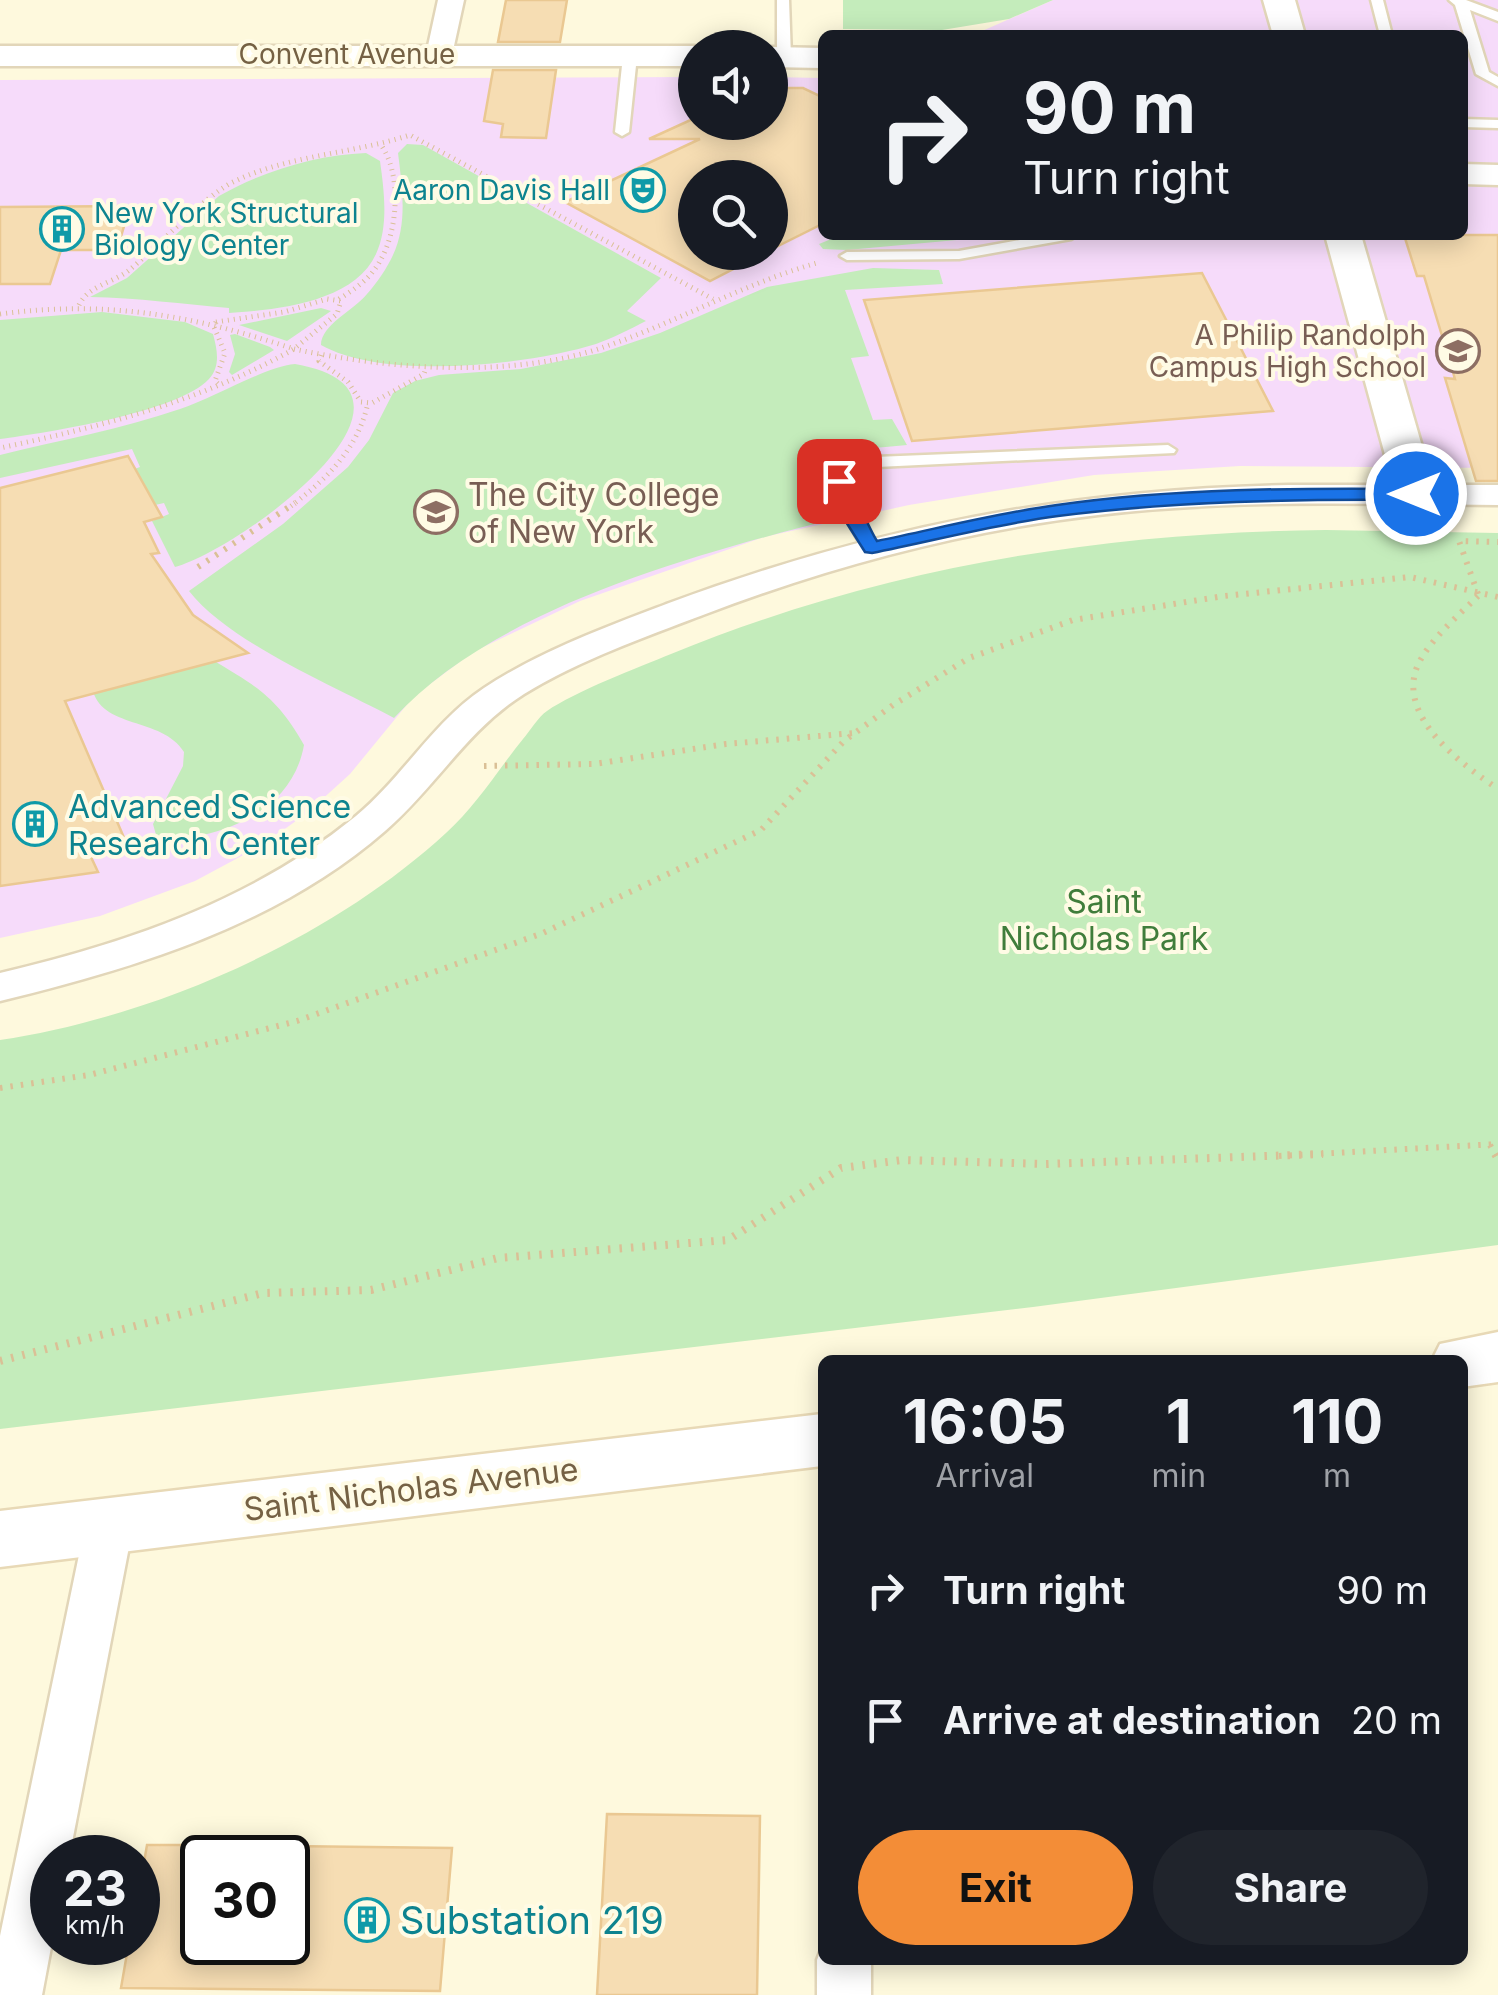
<!DOCTYPE html>
<html lang="en">
<head>
<meta charset="utf-8">
<style>
	:root { --surface:#171b24; --page:#20242c; --text:#f1f3f6; --muted:#9ea1a6; --accent:#f38d37 }
	body { margin:0; font-family:Inter,sans-serif; background:var(--page); color:var(--text); height:100vh; display:flex; flex-direction:column; font-size:38px; white-space:nowrap }
	* { box-sizing:border-box; margin:0 }
	p { font-size:32px; color:var(--muted) }
	.icon { flex:none; width:55px; height:55px; fill:none; stroke:currentColor; stroke-width:2; stroke-linecap:round; stroke-linejoin:round }
	.map { position:relative; flex:1; overflow:hidden }
	.details { position:absolute; left:818px; top:1355px; width:650px; height:610px; display:flex; flex-direction:column; background:var(--surface); border-radius:15px; box-shadow:0 5px 25px #0003 }
	.details>* { flex:none }
	.hud { position:absolute; left:818px; top:30px; width:650px; height:210px; border-radius:15px; box-shadow:0 5px 25px #0003; background:#171b24; color:var(--text); overflow:hidden }
	.tools { position:absolute; left:678px; top:30px; display:grid; gap:20px }
	.tools a { display:grid; place-items:center; width:110px; height:110px; border-radius:50%; background:var(--surface); box-shadow:0 5px 25px #0003; font-size:50px }
	.speed { position:absolute; left:30px; top:1835px; display:flex; gap:20px; font-size:50px; font-weight:700; text-align:center }
	.speed>* { display:grid; place-content:center; width:130px; height:130px; border-radius:50%; background:var(--surface); box-shadow:0 5px 25px #0003; line-height:1 }
	.speed small { font-size:25px; font-weight:400 }
	.speed .limit { border:5px solid #111; border-radius:15px; background:#fff; color:#111 }
	.pin { position:absolute; display:grid; place-items:center; width:85px; height:85px; color:#fff; margin:-42px; border-radius:20px; box-shadow:0 5px 15px #0006 }
	.me { position:absolute; width:110px; margin:-55px; rotate:270deg; stroke-linejoin:round; filter:drop-shadow(0 0 8px #0008) }
	.turn { display:flex; align-items:center; gap:35px; height:210px; padding:0 40px; font-size:45px }
	.turn .icon { width:130px; height:130px; stroke-width:2.5 }
	.turn b { display:block; font-size:70px; line-height:85px }
	.eta { display:flex; justify-content:space-evenly; align-items:center; height:170px; text-align:center }
	.eta b { font-size:60px; font-weight:700; line-height:70px }
	.action { display:flex; gap:20px; margin-top:auto; padding:20px 40px }
	.action a { flex:1; height:115px; border-radius:60px; background:var(--accent); color:#111; font-size:40px; font-weight:700; line-height:115px; text-align:center }
	.action a+a { background:var(--page); color:var(--text) }
	ul { padding:0; list-style:none }
	li { display:flex; align-items:center; gap:30px; height:130px; padding:0 40px }
	li div { flex:1 }
	li b { display:block; font-size:38px }
	li em { font-style:normal }
	.map>svg:first-child { display:block }
	.education { fill:#f6dbfa; fill-rule:evenodd }
	.green { fill:#c4ecbb }
	.building { fill:#f6ddb3; stroke:#eac892; stroke-width:2.5 }
	.lines { fill:none; stroke-linecap:round; stroke-linejoin:round }
	.service-casing { stroke:#e2d6b9; stroke-width:5 }
	.minor-casing { stroke:#e2d6b9; stroke-width:5 }
	.tertiary-casing { stroke:#e2d6b9; stroke-width:5 }
	.secondary-casing { stroke:#e8d9b6; stroke-width:5 }
	.path-far2 { stroke:#dac096; stroke-width:5; stroke-dasharray:1 5; stroke-linecap:butt }
	.path-far1 { stroke:#dac096; stroke-width:6; stroke-dasharray:2.5 8; stroke-linecap:butt }
	.path { stroke:#dac096; stroke-width:8; stroke-dasharray:2.5 9; stroke-linecap:butt }
	.service { fill:#fff; fill-rule:evenodd }
	.minor { fill:#fff; fill-rule:evenodd }
	.tertiary { fill:#fff; fill-rule:evenodd }
	.secondary { fill:#fff; fill-rule:evenodd }
	.route { fill:#1a73e8; stroke:#114b97; stroke-width:2.5 }
	.labels { text-anchor:middle; dominant-baseline:central; stroke-width:8; stroke-linejoin:round; paint-order:stroke }
	.far-street-label { font-size:28px; fill:#756144; stroke:#fffbe5 }
	.far-culture-label { font-size:28px; fill:#0d838f; stroke:#fffbe5; text-anchor:end }
	.far-education-label { font-size:28px; fill:#785e54; stroke:#fffbe5; text-anchor:end }
	.education-label { font-size:32px; fill:#785e54; stroke:#fffbe5; text-anchor:start }
	.culture-label { font-size:32px; fill:#0d838f; stroke:#fffbe5; text-anchor:start }
	.park-label { font-size:32px; fill:#407d3b; stroke:#fffbe5 }
	.street-label { font-size:32px; fill:#756144; stroke:#fffbe5 }
	.near-culture-label { font-size:38px; fill:#0d838f; stroke:#fffbe5; text-anchor:start }
</style>
</head>
<body>
<div class="map">
<svg width="1498" height="1995" viewBox="0 0 1498 1995">
	<rect width="100%" height="100%" fill="#fef9dd"/>
	<path class="education" d="M 1053,0 L 1498,0 L 1498,468 L 1240,466 L 1094,475 L 909,505 L 764,537 L 580,601 L 473,652 L 414,696 L 350,774 L 307,813 L 264,844 L 195,881 L 100,916 L 0,938 L 0,80 L 695,77 L 695,122 L 770,122 L 770,77 L 822,78 L 822,235 L 1462,235 L 1462,35 L 973,35 ZM 695,178 L 770,178 L 770,252 L 695,252 Z"/>
	<path class="green" d="M 843,0 L 1053,0 L 1009,19 L 942,30 L 843,29 Z
		M 407,144 L 423,145 L 661,278 L 627,311 L 646,321 C 630,329 613,338 596,344 C 529,365 384,381 321,345 C 321,325 354,310 367,294 C 377,283 387,268 393,255 C 408,223 402,186 398,153 Z
		M 366,153 L 380,161 C 384,190 389,226 376,254 C 354,303 274,310 229,313 L 229,308 C 184,304 137,298 90,297 L 127,278 L 219,196 C 263,171 316,155 366,153 Z
		M 841,235 L 1012,235 L 847,250 L 823,249 L 819,244 Z
		M 873,268 L 939,270 L 943,284 L 845,290 L 869,356 L 851,358 L 873,420 L 892,419 L 907,445 C 893,446 878,448 865,448 C 839,446 824,435 800,450 L 800,463 L 834,519 C 693,555 495,608 394,718 C 334,686 230,643 189,591 L 283,524 L 348,467 L 369,440 L 393,393 L 415,381 L 439,375 L 521,369 L 601,353 L 660,333 L 767,287 Z
		M 321,308 L 331,311 L 287,341 L 239,325 Z
		M 102,312 L 185,322 L 213,334 C 217,349 221,366 209,379 C 179,412 46,433 0,439 L 0,320 Z
		M 235,334 L 270,347 L 274,350 L 232,375 L 229,372 L 235,354 L 230,335 Z
		M 295,364 C 458,392 237,551 175,567 L 152,521 L 169,514 L 164,503 L 146,507 L 129,471 L 140,467 L 132,449 L 0,478 L 0,455 C 60,440 122,429 180,409 C 214,398 264,367 295,364 Z
		M 1326,530 L 1498,533 L 1498,1245 L 1033,1307 L 0,1429 L 0,1040 C 155,1017 331,939 446,833 C 476,806 498,770 523,739 C 530,731 538,717 547,711 C 574,692 639,667 671,654 C 880,568 1101,532 1326,530 Z
		M 211,659 C 256,686 277,697 304,745 C 295,796 252,824 203,835 C 186,838 172,842 156,835 L 153,824 L 183,766 L 184,752 C 162,716 100,730 92,687 Z"/>
	<path class="building" d="M 506,0 L 567,0 L 560,42 L 498,42 Z
		M 493,70 L 556,70 L 546,138 L 501,137 L 503,124 L 484,121 Z
		M 770,88 L 803,88 L 822,97 L 822,224 L 770,250 L 770,178 L 695,178 L 695,252 L 766,252 L 710,281 L 565,202 L 700,139 L 649,139 L 695,118 L 695,122 L 770,122 Z
		M 130,206 L 117,250 L 61,250 L 50,284 L 0,284 L 0,207 Z
		M 1404,235 L 1498,235 L 1498,481 L 1476,481 L 1445,378 L 1455,379 L 1424,276 L 1417,276 Z
		M 1202,273 L 1273,411 L 912,441 L 864,300 Z
		M 128,456 L 162,517 L 144,522 L 159,553 L 151,554 L 193,615 L 248,653 L 65,701 L 128,847 L 91,857 L 98,872 L 0,886 L 0,488 Z
		M 607,1814 L 760,1816 L 757,1995 L 597,1995 Z
		M 147,1845 L 202,1845 L 202,1942 L 288,1942 L 288,1846 L 452,1848 L 440,1991 L 121,1988 L 129,1942 L 138,1942 L 138,1897 Z"/>
	<g class="lines">
		<g class="service-casing">
			<path id="service" d="M 777,0 L 789,0 L 791,57 L 784,61 L 777,57 Z
				M 1371,0 L 1383,0 L 1392,35 L 1380,35 Z
				M 1449,0 L 1466,0 L 1498,12 L 1498,21 L 1470,10 L 1489,72 L 1498,77 L 1498,86 L 1476,74 L 1455,5 Z
				M 630,52 L 637,56 L 629,132 L 622,136 L 615,132 L 623,56 Z
				M 1462,119 L 1498,120 L 1498,128 L 1462,127 Z
				M 1047,235 L 1078,235 L 1071,239 L 959,259 L 847,260 L 840,256 L 847,252 L 959,251 Z
				M 1168,445 L 1176,450 L 1174,453 L 877,467 L 855,474 L 847,482 L 859,514 L 879,548 L 871,553 L 865,552 L 843,514 L 831,481 L 843,468 L 875,457 Z"/>
		</g>
		<g class="minor-casing">
			<path id="minor" d="M 438,0 L 464,0 L 452,55 L 439,63 L 426,55 Z
				M 1289,485 L 1498,485 L 1498,505 C 1365,504 1230,499 1098,515 C 962,531 831,566 703,615 C 642,638 580,660 524,694 C 467,730 435,788 385,831 C 277,925 136,968 0,1001 L 0,973 C 128,943 253,900 356,816 C 403,777 433,722 484,688 C 540,651 606,627 669,603 C 874,527 1070,489 1289,485 Z
				M 109,1506 L 126,1512 L 133,1526 L 69,1858 L 52,1858 L 52,1942 L 42,1995 L 0,1995 L 0,1936 L 85,1526 L 92,1512 Z
				M 822,1947 L 822,1960 L 871,1960 L 871,1995 L 817,1995 L 817,1960 Z"/>
		</g>
		<g class="tertiary-casing">
			<path id="tertiary" d="M 1263,0 L 1295,0 L 1305,35 L 1273,35 Z
				M 0,46 L 695,46 L 700,48 L 695,48 L 695,66 L 0,66 Z
				M 770,47 L 822,48 L 822,68 L 770,67 Z
				M 1462,164 L 1498,165 L 1498,185 L 1462,184 Z
				M 1325,235 L 1361,235 L 1436,495 L 1430,504 L 1416,507 L 1402,504 L 1396,495 Z"/>
		</g>
		<g class="secondary-casing">
			<path id="secondary" d="M 1498,1332 L 1498,1382 L 1462,1387 L 1462,1360 L 1432,1360 L 1440,1344 Z
				M 822,1414 L 822,1466 L 0,1567 L 0,1511 Z"/>
		</g>
		<path class="path-far2" d="M 339,299 C 355,289 371,278 380,261 C 398,231 402,174 381,145
			M 79,305 C 88,286 112,283 128,271 C 157,248 203,197 233,182 C 288,155 352,154 410,135 L 713,299
			M 0,314 C 108,300 192,315 294,349 C 201,401 103,426 0,448
			M 216,322 L 284,312 L 327,299 L 341,301 L 337,314 L 295,348
			M 216,322 L 214,327 L 225,353 L 215,381 L 221,387
			M 294,349 C 388,369 512,379 604,347 C 677,322 743,284 817,263
			M 321,355 L 319,361 L 348,382 L 361,402 L 372,403 L 424,374 L 426,368
			M 291,506 C 328,478 358,448 368,403"/>
		<path class="path-far1" d="M 198,567 L 295,503
			M 1478,594 L 1459,541 L 1498,542
			M 1478,596 C 1458,616 1428,641 1417,667 C 1397,718 1463,765 1498,789
			M 484,766 L 594,764 L 726,744 L 854,733
			M 0,1088 L 89,1075 L 297,1021 L 543,933 L 761,830 L 844,741 L 893,705 L 969,658 L 1073,620 L 1224,596 L 1410,577 L 1498,597
			M 1490,1145 L 1496,1156
			M 1279,1156 L 1498,1144"/>
		<path class="path" d="M 1495,1154 L 1498,1159
			M 0,1361 L 263,1293 L 371,1290 L 498,1258 L 728,1240 L 841,1168 L 902,1160 L 1046,1164 L 1323,1154"/>
		<use href="#service" class="service"/>
		<use href="#minor" class="minor"/>
		<use href="#tertiary" class="tertiary"/>
		<use href="#secondary" class="secondary"/>
	</g>
	<path class="route" d="M 839,475 C 851,480 867,526 877,541 C 936,529 997,513 1057,505 C 1176,488 1296,488 1416,489 L 1425,494 L 1416,500 C 1296,499 1177,501 1058,516 C 996,524 933,541 872,553 L 865,552 L 841,514 L 830,481 Z"/>
	<defs>
		<g id="theatre-ring" transform="scale(2.25)"><circle r="9.5" fill="#fffbe5" stroke="#0f9aa8" stroke-width="1.5"/><path d="M-5-5.5Q0-4 5-5.5V0Q5 5 0 6Q-5 5-5 0ZM-3.3-2.5H-1v1.5H-3.3ZM1-2.5H3.3v1.5H1ZM-2.8 1Q0 5.5 2.8 1Z" fill="#0f9aa8"/></g>
		<g id="building-ring" transform="scale(2.25)"><circle r="9.5" fill="#fffbe5" stroke="#0f9aa8" stroke-width="1.5"/><path d="M-4-6H4V6H1V3H-1V6H-4ZM-2.5-4.3h1.7v1.8h-1.7ZM.8-4.3h1.7v1.8H.8ZM-2.5-1h1.7V.8h-1.7ZM.8-1h1.7V.8H.8Z" fill="#0f9aa8"/></g>
		<g id="school-ring" transform="scale(2.25)"><circle r="9.5" fill="#fffbe5" stroke="#8d6e63" stroke-width="1.5"/><path d="M0-5L7-2L0 1L-7-2ZM-4 1L0 2.5L4 1V4Q0 6-4 4Z" fill="#8d6e63"/></g>
		<g id="university-ring" transform="scale(2.25)"><circle r="9.5" fill="#fffbe5" stroke="#8d6e63" stroke-width="1.5"/><path d="M0-5L7-2L0 1L-7-2ZM-4 1L0 2.5L4 1V4Q0 6-4 4Z" fill="#8d6e63"/></g>
	</defs>
	<g fill-rule="evenodd">
		<use href="#theatre-ring" x="643" y="190"/>
		<use href="#building-ring" x="62" y="229"/>
		<use href="#school-ring" x="1458" y="351"/>
		<use href="#university-ring" x="436" y="512"/>
		<use href="#building-ring" x="35" y="824"/>
		<use href="#building-ring" x="367" y="1920"/>
	</g>
	<g class="labels">
		<g class="far-street-label">
			<text x="347" y="54">Convent Avenue</text>
		</g>
		<g class="far-culture-label">
			<text x="610" y="190">Aaron Davis Hall</text>
			<text x="94" y="213" text-anchor="start">New York Structural<tspan x="94" dy="32">Biology Center</tspan></text>
		</g>
		<g class="far-education-label">
			<text x="1426" y="335">A Philip Randolph<tspan x="1426" dy="32">Campus High School</tspan></text>
		</g>
		<g class="education-label">
			<text x="468" y="494">The City College<tspan x="468" dy="37">of New York</tspan></text>
		</g>
		<g class="culture-label">
			<text x="68" y="806">Advanced Science<tspan x="68" dy="37">Research Center</tspan></text>
		</g>
		<g class="park-label">
			<text x="1104" y="901">Saint<tspan x="1104" dy="37">Nicholas Park</tspan></text>
		</g>
		<g class="street-label">
			<text transform="translate(411 1489) rotate(-7)">Saint Nicholas Avenue</text>
		</g>
		<g class="near-culture-label">
			<text x="400" y="1920">Substation 219</text>
		</g>
	</g>
</svg>
<div class="tools">
<a><svg class="icon" aria-label="sound" viewBox="0 0 24 24"><path d="M4 9h4l5-4v14l-5-4H4zM17 9q2 3 0 6"/></svg></a>
<a><svg class="icon" aria-label="search" viewBox="0 0 24 24"><circle cx="10" cy="10" r="6"/><path d="M15 15l6 6"/></svg></a>
</div>
<div class="speed"><div>23<small>km/h</small></div><div class="limit">30</div></div>
<div class="pin" style="left:839px;top:481px;background:#d93025"><svg class="icon" aria-label="arrive" viewBox="0 0 24 24"><path d="M6 21V4h12l-3 4 3 4H6"/></svg></div>
<svg class="me" style="left:1416px;top:494px" viewBox="-20 -20 40 40"><circle r="17" fill="#1a73e8" stroke="#fff" stroke-width="3"/><path d="M0-11L8 9 0 5-8 9z" fill="#fff"/></svg>
<div class="hud">
<div class="turn"><svg class="icon" aria-label="right" viewBox="0 0 24 24"><path d="M7 20v-9h11M14 6l5 5-5 5"/></svg><div><b>90 m</b>Turn right</div></div>
</div>
<section class="details">
<div class="eta">
<div><b>16:05</b><p>Arrival</p></div>
<div><b>1</b><p>min</p></div>
<div><b>110</b><p>m</p></div>
</div>
<ul>
<li><svg class="icon" aria-label="right" viewBox="0 0 24 24"><path d="M7 20v-9h11M14 6l5 5-5 5"/></svg><div><b>Turn right</b></div><em>90 m</em></li>
<li><svg class="icon" aria-label="arrive" viewBox="0 0 24 24"><path d="M6 21V4h12l-3 4 3 4H6"/></svg><div><b>Arrive at destination</b></div><em>20 m</em></li>
</ul>
<div class="action"><a>Exit</a><a>Share</a></div>
</section>
</div>
</body>
</html>
